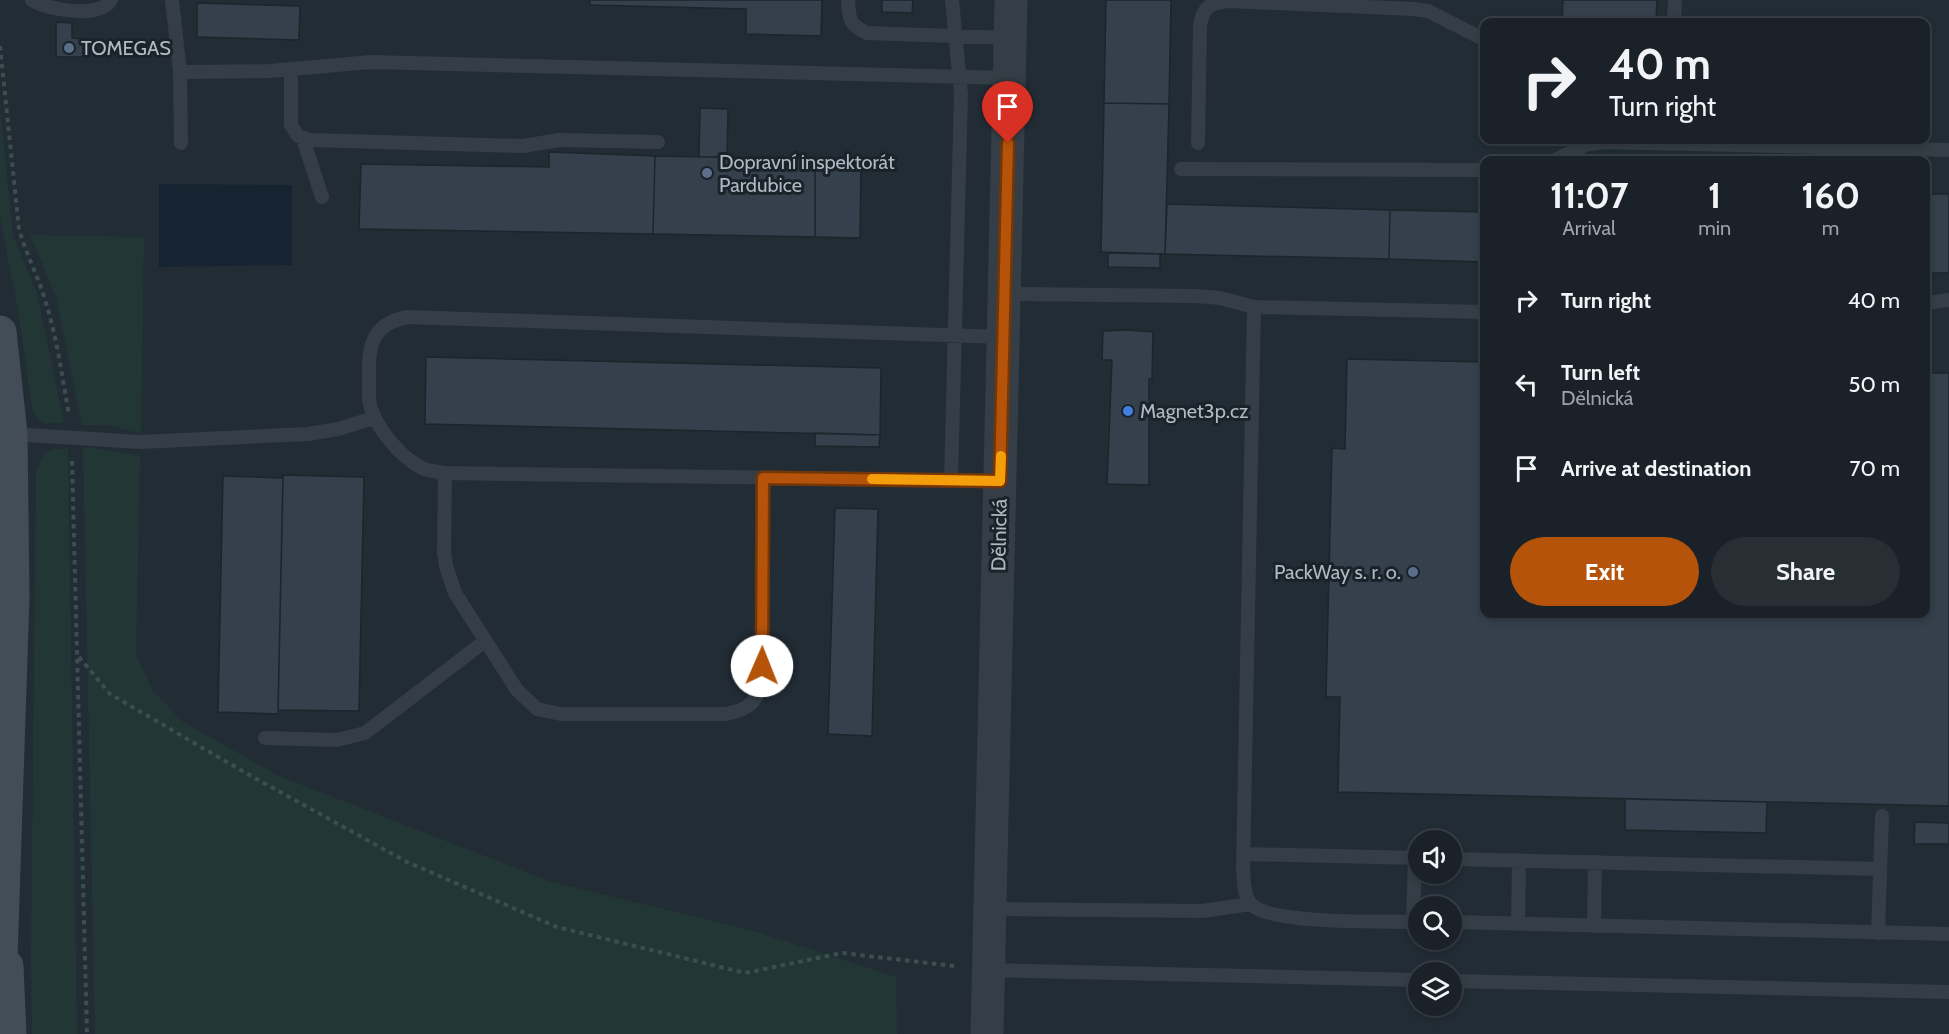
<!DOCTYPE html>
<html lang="en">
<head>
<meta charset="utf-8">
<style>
	:root { --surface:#1a2128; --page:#272e34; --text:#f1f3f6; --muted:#9fa3a8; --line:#383e45; --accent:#b45309 }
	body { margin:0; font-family:Cabin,sans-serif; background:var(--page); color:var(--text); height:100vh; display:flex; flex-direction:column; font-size:22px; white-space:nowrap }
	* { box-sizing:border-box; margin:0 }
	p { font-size:20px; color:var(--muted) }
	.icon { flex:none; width:33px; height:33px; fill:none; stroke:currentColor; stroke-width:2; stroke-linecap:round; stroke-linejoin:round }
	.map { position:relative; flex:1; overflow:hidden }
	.details { position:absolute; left:1480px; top:156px; width:450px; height:462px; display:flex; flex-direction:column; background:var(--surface); border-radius:12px; box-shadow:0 3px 9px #0003,0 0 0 2px var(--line) }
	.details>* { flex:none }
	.hud { position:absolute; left:1480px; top:18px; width:450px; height:126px; border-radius:12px; box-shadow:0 3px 9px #0003,0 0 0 2px var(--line); background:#1a2128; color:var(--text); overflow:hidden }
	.fabs { position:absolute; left:1408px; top:830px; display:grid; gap:12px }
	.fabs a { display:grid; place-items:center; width:54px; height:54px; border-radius:50%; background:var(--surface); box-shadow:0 3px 9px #0003,0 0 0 2px var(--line); font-size:30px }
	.pin { position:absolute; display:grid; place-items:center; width:51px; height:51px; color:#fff; margin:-62px -26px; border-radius:50% 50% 50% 0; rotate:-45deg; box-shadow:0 0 6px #0007 }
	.pin .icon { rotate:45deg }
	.me { position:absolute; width:66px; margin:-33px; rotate:1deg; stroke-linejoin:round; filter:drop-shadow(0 0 4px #0008) }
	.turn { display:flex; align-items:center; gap:21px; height:126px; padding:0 30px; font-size:27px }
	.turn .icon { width:78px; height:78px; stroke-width:2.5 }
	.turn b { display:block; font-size:42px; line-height:51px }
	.eta { display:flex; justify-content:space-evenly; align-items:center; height:102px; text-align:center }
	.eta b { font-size:36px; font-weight:700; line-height:42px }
	.cta { display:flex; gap:12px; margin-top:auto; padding:12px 30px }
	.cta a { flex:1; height:69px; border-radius:36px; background:var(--accent); color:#fff; font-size:24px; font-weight:700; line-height:69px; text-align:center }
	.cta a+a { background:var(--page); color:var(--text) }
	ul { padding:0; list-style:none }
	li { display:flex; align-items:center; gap:18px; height:84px; padding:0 30px }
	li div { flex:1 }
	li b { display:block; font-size:22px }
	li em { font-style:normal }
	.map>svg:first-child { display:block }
	.green { fill:#233636 }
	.water { fill:#162431 }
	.building { fill:#34404c; stroke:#1c252c; stroke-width:1.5 }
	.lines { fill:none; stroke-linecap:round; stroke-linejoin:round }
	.path { stroke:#3c4f4e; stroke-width:4; stroke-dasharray:4.5 4.5; stroke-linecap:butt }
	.service { stroke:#353e46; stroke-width:14 }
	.tertiary { stroke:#353e46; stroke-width:33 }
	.secondary { stroke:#434d58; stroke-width:33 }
	.route-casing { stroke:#753606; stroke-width:15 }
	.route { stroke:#b45309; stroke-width:10 }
	.slow { stroke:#f59e0b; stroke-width:10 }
	.service-dot { fill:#5c6f8a; stroke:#1a232a; stroke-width:2 }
	.shop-dot { fill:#3f7fe0; stroke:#1a232a; stroke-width:2 }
	.labels { text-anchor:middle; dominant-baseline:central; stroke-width:6; stroke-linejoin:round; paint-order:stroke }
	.poi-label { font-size:20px; fill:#afb9c2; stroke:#1a232a; text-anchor:start }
	.street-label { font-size:20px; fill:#afb9c2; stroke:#1a232a }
</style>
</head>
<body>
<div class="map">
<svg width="1949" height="1034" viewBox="0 0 1949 1034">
	<rect width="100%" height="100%" fill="#222c35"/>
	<path class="green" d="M 0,109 L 13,235 L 37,293 L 64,423 L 45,423 L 39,420 L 33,411 L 30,394 L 19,316 L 0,218 Z
		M 30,235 L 144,237 L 141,434 L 108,425 L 82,425 L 56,297 Z
		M 83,447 L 140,455 L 136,655 L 153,691 L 183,722 L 279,776 L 549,881 L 757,932 L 896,977 L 897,1034 L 95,1034 Z
		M 54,449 L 68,449 L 77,1034 L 32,1034 L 31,956 L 36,471 L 45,453 Z"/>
	<path class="water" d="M 159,184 L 292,185 L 292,265 L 159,267 Z"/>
	<path class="building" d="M 590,0 L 822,0 L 821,36 L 746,34 L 746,9 L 590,5 Z
		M 882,0 L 913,0 L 912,13 L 882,12 Z
		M 1106,0 L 1171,0 L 1169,104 L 1104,103 Z
		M 1563,0 L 1657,0 L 1656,22 L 1562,22 Z
		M 197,3 L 300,6 L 299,40 L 197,37 Z
		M 56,22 L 72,23 L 72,38 L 83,39 L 83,57 L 56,57 Z
		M 1104,103 L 1169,104 L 1165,254 L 1101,252 Z
		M 700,108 L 728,109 L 727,157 L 699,157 Z
		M 549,152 L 655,156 L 653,234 L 359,229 L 361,164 L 549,167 Z
		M 655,156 L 815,159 L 815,237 L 653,234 Z
		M 815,159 L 861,160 L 860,238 L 815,237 Z
		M 1926,194 L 1949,194 L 1949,273 L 1926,273 Z
		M 1167,204 L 1390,210 L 1389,259 L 1165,254 Z
		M 1390,210 L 1485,212 L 1485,262 L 1389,259 Z
		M 1108,253 L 1160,254 L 1160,268 L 1108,267 Z
		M 1127,330 L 1153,332 L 1152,379 L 1149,379 L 1149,485 L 1107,484 L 1112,360 L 1102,360 L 1103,331 Z
		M 426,357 L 881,368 L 880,435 L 425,424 Z
		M 1347,359 L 1485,362 L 1485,614 L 1926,614 L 1926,373 L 1949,373 L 1949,806 L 1338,792 L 1340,697 L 1326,697 L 1332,448 L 1345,449 Z
		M 815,433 L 880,435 L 879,447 L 815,446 Z
		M 283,475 L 364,477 L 359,711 L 278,710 Z
		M 223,476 L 283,478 L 278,714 L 218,712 Z
		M 835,508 L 878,509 L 872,736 L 828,734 Z
		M 1625,799 L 1767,802 L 1766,833 L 1625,830 Z
		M 1915,822 L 1949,823 L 1949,844 L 1914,844 Z"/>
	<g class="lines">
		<path class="path" d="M 0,46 L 19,229 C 26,254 38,276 45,300 C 57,337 62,376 69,415
			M 72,461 L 87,1034
			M 1272,570 L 1329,571
			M 79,657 L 110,694 L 244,772 L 407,862 L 557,927 L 745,973 L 842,953 L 954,966"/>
		<path class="service" d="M 32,0 C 48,10 100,19 111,0
			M 172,0 L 180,72 L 181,143
			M 848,0 C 849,19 849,25 867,33 L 1011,38
			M 1674,22 L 1675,0
			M 291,70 L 291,125 L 298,136 L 310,140 L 523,146 L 559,140 L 658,142
			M 180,72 L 270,71 L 371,62 L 1010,78
			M 303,139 L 322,197
			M 1198,143 L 1200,25 C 1203,6 1211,3 1229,1 L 1413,9 L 1428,11 L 1485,40
			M 1555,160 L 1588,144 L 1605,142 L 1949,150
			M 1181,169 L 1485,170
			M 1005,294 L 1195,296 L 1220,298 L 1254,307 L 1485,312
			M 1926,303 L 1949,300
			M 1254,307 L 1243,868 C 1244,879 1243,895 1251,904 C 1269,925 1388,921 1419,922
			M 11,434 L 140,442 L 308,434 L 338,429 L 374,418
			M 445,473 L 444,552 L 446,566 L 455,593 L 517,690 L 537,709 L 561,714 L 725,714 C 757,709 760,695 762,666 L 763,478
			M 951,480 L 961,94 L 952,0
			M 1000,481 L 445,473 C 438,472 429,471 422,468 C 400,457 372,424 369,399 C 370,362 361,325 408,317 L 1004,337
			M 265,738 L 337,740 L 365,733 L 485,641
			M 1244,854 L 1419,858
			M 1452,859 L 1880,869
			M 990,909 L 1202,911 L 1251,904
			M 1413,921 L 1415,858
			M 1452,922 L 1949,934
			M 1518,924 L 1519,860
			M 1594,926 L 1595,862
			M 1878,933 L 1882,816
			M 989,970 L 1419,980
			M 1452,981 L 1949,992"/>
		<path class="tertiary" d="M 987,1034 L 1011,0"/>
		<path class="secondary" d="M 0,332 L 11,434 L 13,597 L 0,989
			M 7,966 L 10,1034"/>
	</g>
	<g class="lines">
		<g class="route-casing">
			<path id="route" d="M 762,666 L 763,478 L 1000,481 L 1008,143"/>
		</g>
		<use href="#route" class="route"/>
		<path class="slow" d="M 872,479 L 1000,481 L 1001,456"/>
	</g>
	<g class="service-dot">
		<circle cx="69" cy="48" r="6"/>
		<circle cx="707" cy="173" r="6"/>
		<circle cx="1413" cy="572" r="6"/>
	</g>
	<circle class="shop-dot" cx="1128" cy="411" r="6"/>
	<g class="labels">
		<g class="poi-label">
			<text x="81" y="48">TOMEGAS</text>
			<text x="719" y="162">Dopravní inspektorát<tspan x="719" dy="23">Pardubice</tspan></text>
			<text x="1140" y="411">Magnet3p.cz</text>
			<text x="1401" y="572" text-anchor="end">PackWay s. r. o.</text>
		</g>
		<g class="street-label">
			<text transform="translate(999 535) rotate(-89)">Dělnická</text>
		</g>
	</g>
</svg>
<div class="fabs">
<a><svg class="icon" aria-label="sound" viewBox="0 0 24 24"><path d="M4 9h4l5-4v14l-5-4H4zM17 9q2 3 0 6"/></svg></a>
<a><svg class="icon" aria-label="search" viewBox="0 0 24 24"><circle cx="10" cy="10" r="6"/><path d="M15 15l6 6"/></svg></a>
<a><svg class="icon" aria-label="layers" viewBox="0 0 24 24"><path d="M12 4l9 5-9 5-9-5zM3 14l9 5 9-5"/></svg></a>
</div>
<div class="pin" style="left:1008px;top:143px;background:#d93025"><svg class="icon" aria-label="arrive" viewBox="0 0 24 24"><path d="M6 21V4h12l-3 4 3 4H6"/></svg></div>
<svg class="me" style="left:762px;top:666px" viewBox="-20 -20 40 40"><circle r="19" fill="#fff"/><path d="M0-13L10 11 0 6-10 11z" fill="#b45309"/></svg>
<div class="hud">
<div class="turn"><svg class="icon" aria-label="right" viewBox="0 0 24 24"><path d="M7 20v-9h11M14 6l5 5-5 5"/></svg><div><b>40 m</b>Turn right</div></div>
</div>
<section class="details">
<div class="eta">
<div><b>11:07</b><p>Arrival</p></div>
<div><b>1</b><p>min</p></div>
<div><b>160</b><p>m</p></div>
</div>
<ul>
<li><svg class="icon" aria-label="right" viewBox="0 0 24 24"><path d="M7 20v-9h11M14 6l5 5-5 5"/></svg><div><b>Turn right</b></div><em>40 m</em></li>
<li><svg class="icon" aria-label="left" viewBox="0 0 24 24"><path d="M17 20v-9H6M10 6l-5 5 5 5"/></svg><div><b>Turn left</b><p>Dělnická</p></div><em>50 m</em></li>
<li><svg class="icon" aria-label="arrive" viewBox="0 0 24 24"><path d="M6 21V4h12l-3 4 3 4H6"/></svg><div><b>Arrive at destination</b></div><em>70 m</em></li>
</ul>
<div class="cta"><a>Exit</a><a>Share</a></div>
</section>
</div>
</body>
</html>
